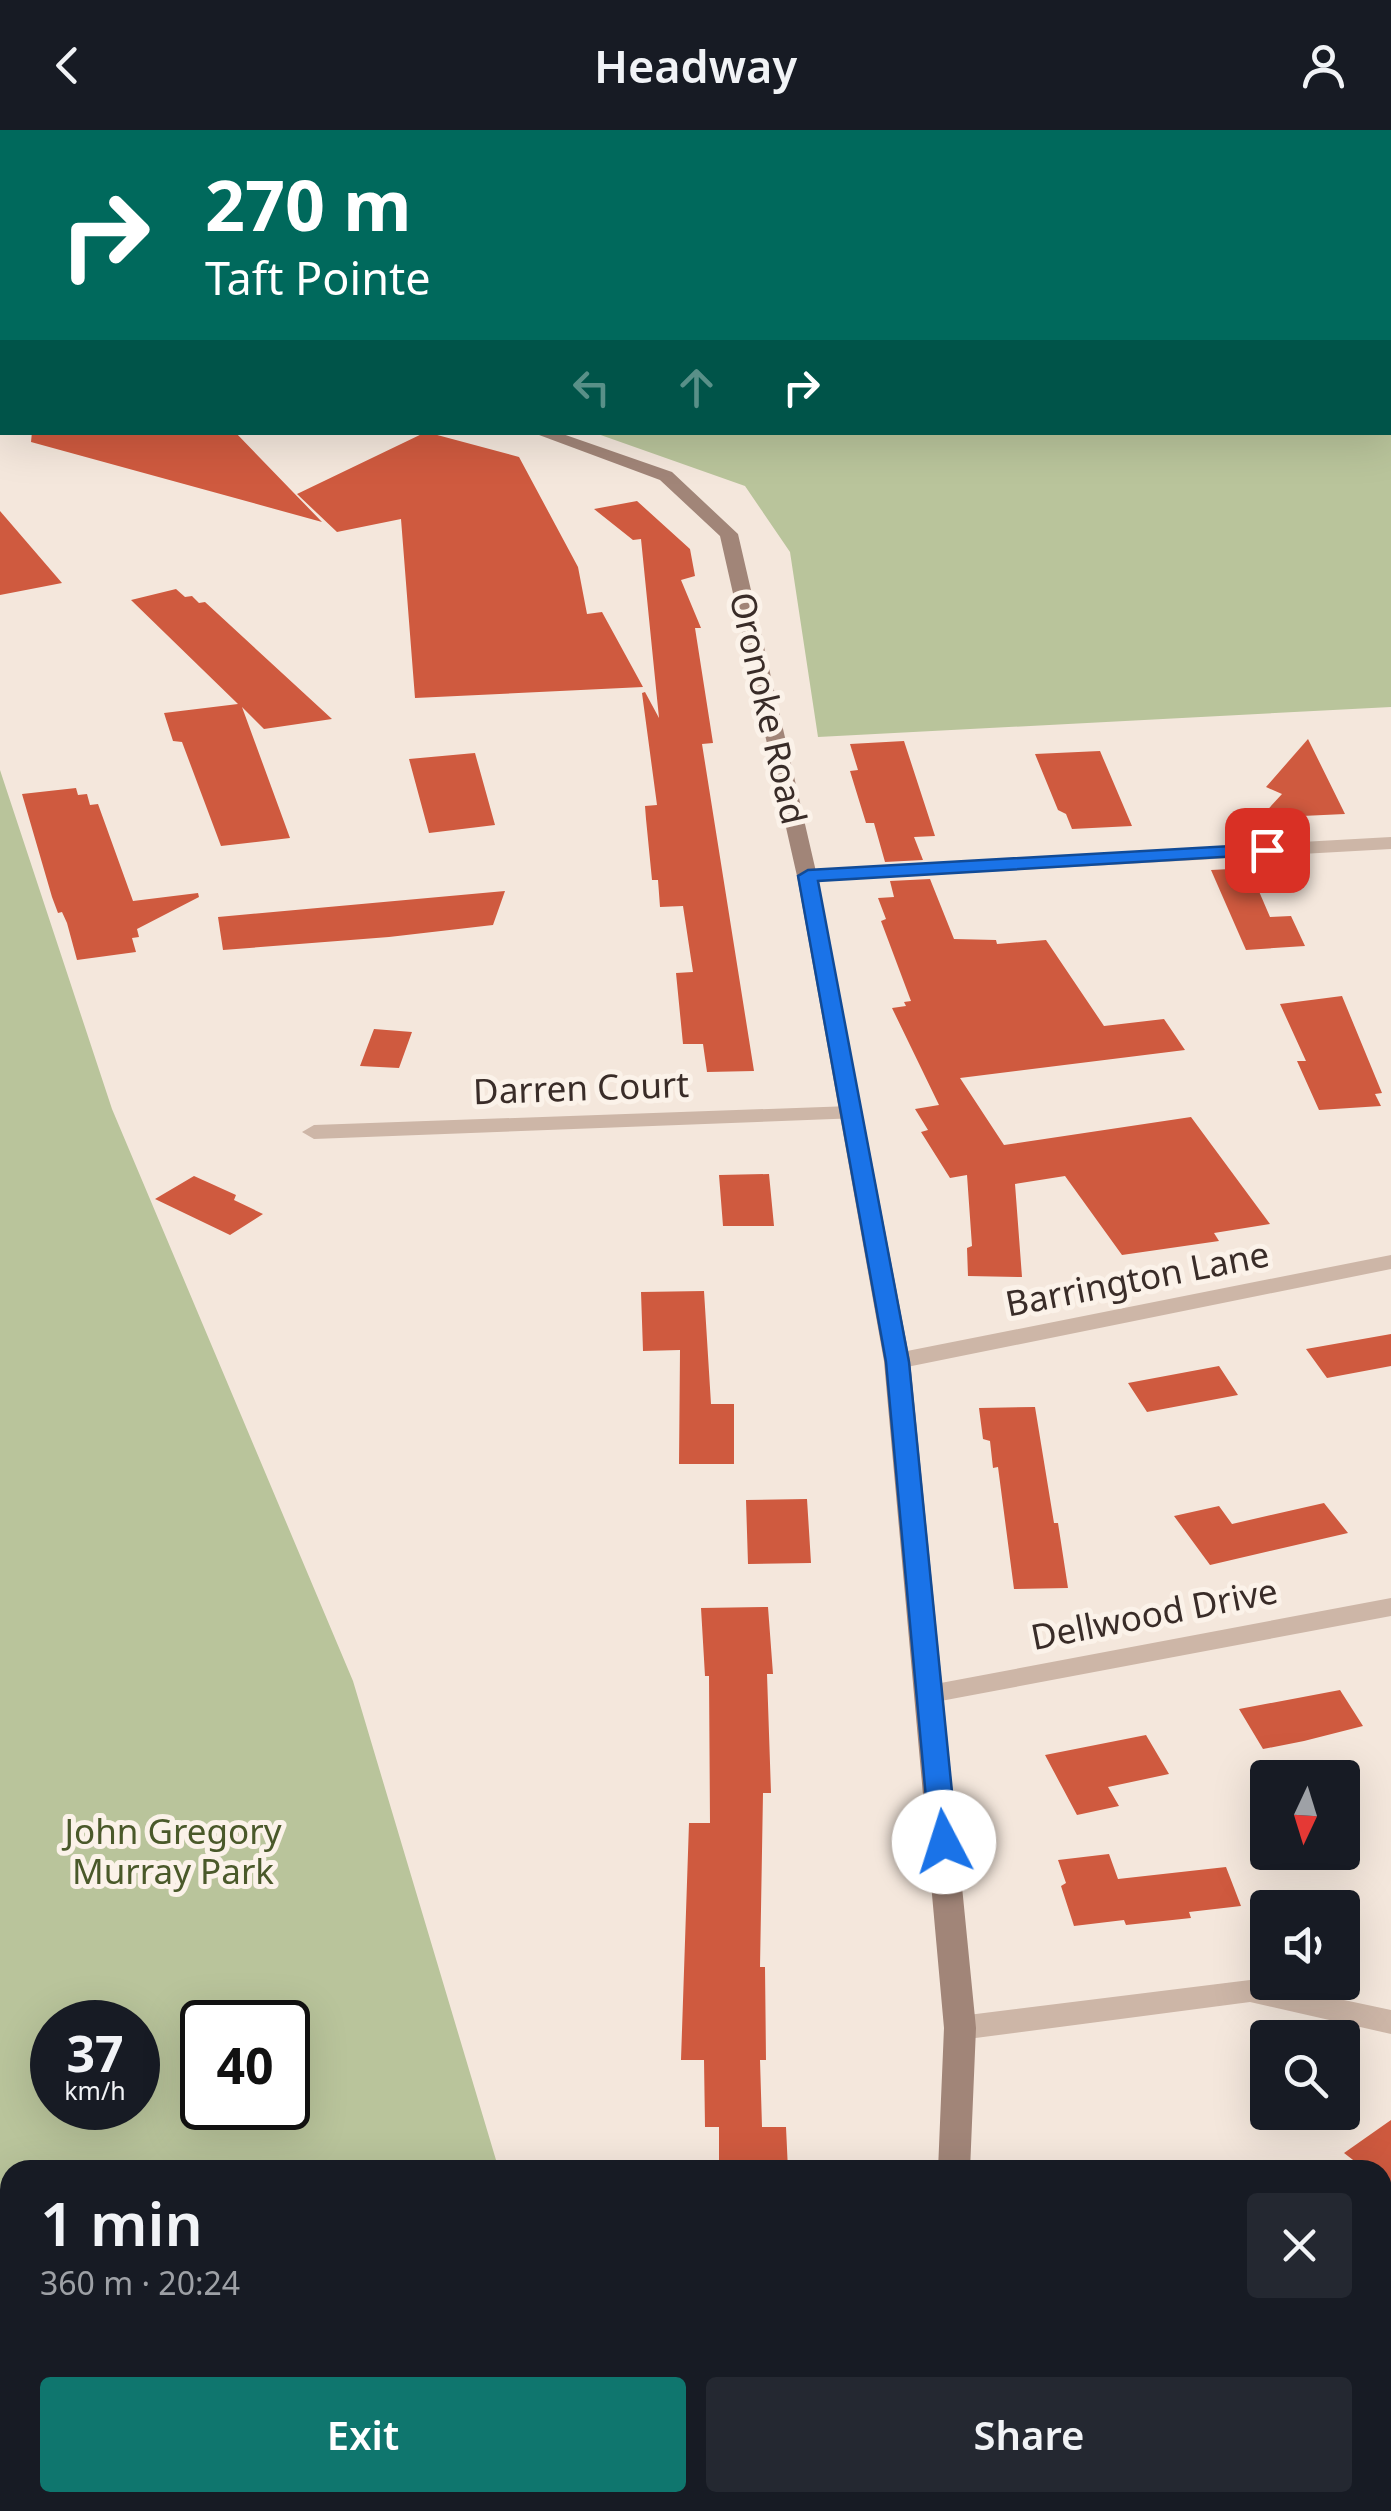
<!DOCTYPE html>
<html lang="en">
<head>
<meta charset="utf-8">
<style>
	:root { --surface:#171b24; --page:#242831; --text:#f1f3f6; --muted:#9ea1a6; --accent:#0f766e }
	body { margin:0; font-family:"Noto Sans",sans-serif; background:var(--page); color:var(--text); height:100vh; display:flex; flex-direction:column; font-size:38px; white-space:nowrap }
	* { box-sizing:border-box; margin:0 }
	p { font-size:32px; color:var(--muted) }
	.icon { flex:none; width:55px; height:55px; fill:none; stroke:currentColor; stroke-width:2; stroke-linecap:round; stroke-linejoin:round }
	.map { position:relative; flex:1; overflow:hidden }
	.side { position:absolute; left:0px; top:2030px; width:1392px; height:352px; display:flex; flex-direction:column; background:var(--surface); border-radius:30px 30px 0 0; box-shadow:0 10px 40px #0002 }
	.side>* { flex:none }
	.guide { position:absolute; left:0px; top:0px; width:1392px; height:305px; box-shadow:0 10px 40px #0002; background:#00695c; color:#fff; overflow:hidden }
	.needle { width:65px; rotate:184deg }
	.controls { position:absolute; left:1250px; top:1630px; display:grid; gap:20px }
	.controls a { display:grid; place-items:center; width:110px; height:110px; border-radius:10px; background:var(--surface); box-shadow:0 10px 40px #0002; font-size:50px }
	.speed { position:absolute; left:30px; top:1870px; display:flex; gap:20px; font-size:50px; font-weight:700; text-align:center }
	.speed>* { display:grid; place-content:center; width:130px; height:130px; border-radius:50%; background:var(--surface); box-shadow:0 10px 40px #0002; line-height:1 }
	.speed small { font-size:25px; font-weight:400 }
	.speed .limit { border:5px solid #111; border-radius:15px; background:#fff; color:#111 }
	.pin { position:absolute; display:grid; place-items:center; width:85px; height:85px; color:#fff; margin:-42px; border-radius:20px; box-shadow:0 5px 15px #0006 }
	.me { position:absolute; width:110px; margin:-55px; rotate:355deg; stroke-linejoin:round; filter:drop-shadow(0 0 8px #0008) }
	.turn { display:flex; align-items:center; gap:35px; height:210px; padding:0 40px; font-size:45px }
	.turn .icon { width:130px; height:130px; stroke-width:2.5 }
	.turn b { display:block; font-size:70px; line-height:85px }
	.lanes { display:flex; align-items:center; height:95px; padding:0 40px; background:#0003; justify-content:center; gap:50px; direction:ltr }
	.lanes .off { opacity:.35 }
	.round { display:grid; place-items:center; flex:none; width:105px; height:105px; border-radius:10px; background:var(--page) }
	.headline { display:flex; align-items:center; justify-content:space-between; height:170px; padding:0 40px }
	h1 { font-size:60px; font-weight:600; line-height:75px }
	.action { display:flex; gap:20px; margin-top:auto; padding:20px 40px }
	.action a { flex:1; height:115px; border-radius:10px; background:var(--accent); color:#fff; font-size:40px; font-weight:600; line-height:115px; text-align:center }
	.action a+a { background:var(--page); color:var(--text) }
	header { display:flex; justify-content:space-between; align-items:center; height:130px; padding:0 40px; background:var(--surface); font-size:45px; font-weight:600 }
	.map>svg:first-child { display:block }
	.green { fill:#b9c49b; fill-rule:evenodd }
	.building { fill:#cf5a3f }
	.lines { fill:none; stroke-linecap:round; stroke-linejoin:round }
	.street { fill:#cdb6a7; fill-rule:evenodd }
	.secondary { fill:#a18578; fill-rule:evenodd }
	.route { fill:#1a73e8; stroke:#114b97; stroke-width:2.5 }
	.labels { text-anchor:middle; dominant-baseline:central; stroke-width:10; stroke-linejoin:round; paint-order:stroke }
	.street-label { font-size:35px; fill:#392c28; stroke:#fbf2e9 }
	.park-label { font-size:35px; fill:#4a592a; stroke:#fbf2e9 }
</style>
</head>
<body>
<header><svg class="icon" aria-label="back" viewBox="0 0 24 24"><path d="M15 5l-7 7 7 7"/></svg>Headway<svg class="icon" aria-label="person" viewBox="0 0 24 24"><circle cx="12" cy="8" r="4"/><path d="M4 21q1-7 8-7t8 7"/></svg></header>
<div class="map">
<svg width="1391" height="2381" viewBox="0 0 1391 2381">
	<rect width="100%" height="100%" fill="#f4e7dc"/>
	<path class="green" d="M 216,0 L 1391,0 L 1391,577 L 818,607 L 790,422 L 745,356 L 595,303 L 1390,302 L 1390,2 Z
		M 0,640 L 112,979 L 353,1551 L 499,2040 L 10,2040 L 10,2355 L 0,2343 ZM 52,1892 L 138,1892 L 138,1978 L 52,1978 ZM 288,1892 L 288,1978 L 202,1978 L 202,1892 Z
		M 887,2373 L 888,2381 L 33,2381 L 25,2373 Z"/>
	<path class="building" d="M 32,302 L 235,302 L 322,392 L 31,312 Z
		M 426,302 L 519,327 L 578,437 L 587,484 L 602,482 L 643,557 L 415,568 L 401,389 L 337,402 L 297,364 Z
		M 637,371 L 690,419 L 695,446 L 681,450 L 701,498 L 695,498 L 713,613 L 702,614 L 754,941 L 707,942 L 703,914 L 683,914 L 676,843 L 693,842 L 683,776 L 660,777 L 658,750 L 652,750 L 646,689 L 645,676 L 657,675 L 642,563 L 645,562 L 659,588 L 641,409 L 633,410 L 594,379 Z
		M 0,381 L 62,453 L 0,465 Z
		M 176,459 L 185,467 L 192,466 L 199,473 L 205,472 L 332,589 L 264,599 L 242,577 L 290,708 L 221,716 L 182,612 L 173,611 L 164,583 L 238,574 L 131,470 Z
		M 1308,609 L 1345,684 L 1260,688 L 1282,664 L 1266,657 Z
		M 904,611 L 935,706 L 914,707 L 923,730 L 885,732 L 874,693 L 866,693 L 850,641 L 858,640 L 850,614 Z
		M 1100,621 L 1132,696 L 1072,699 L 1066,684 L 1058,680 L 1035,624 Z
		M 475,623 L 495,695 L 429,703 L 409,629 Z
		M 76,658 L 78,665 L 87,664 L 90,675 L 98,674 L 133,771 L 198,763 L 199,767 L 137,799 L 139,807 L 132,808 L 136,822 L 77,830 L 67,793 L 62,782 L 58,783 L 52,767 L 22,664 Z
		M 1249,738 L 1270,787 L 1291,786 L 1305,816 L 1246,820 L 1211,740 Z
		M 930,749 L 954,809 L 996,810 L 997,814 L 1046,810 L 1104,896 L 1164,889 L 1185,920 L 960,948 L 1004,1015 L 1191,987 L 1270,1094 L 1214,1103 L 1219,1111 L 1122,1125 L 1065,1046 L 1015,1054 L 1022,1147 L 968,1146 L 967,1118 L 972,1116 L 967,1045 L 950,1048 L 921,1002 L 928,1000 L 915,979 L 939,975 L 892,878 L 906,876 L 904,872 L 911,871 L 881,791 L 886,789 L 878,768 L 894,767 L 890,751 Z
		M 505,761 L 493,795 L 389,807 L 223,820 L 218,787 Z
		M 1342,866 L 1382,963 L 1375,964 L 1381,976 L 1319,980 L 1297,931 L 1306,931 L 1280,874 Z
		M 374,899 L 412,902 L 399,938 L 360,936 Z
		M 769,1044 L 774,1096 L 723,1096 L 719,1045 Z
		M 194,1046 L 236,1065 L 234,1070 L 263,1084 L 230,1105 L 155,1069 Z
		M 704,1161 L 711,1274 L 734,1274 L 734,1334 L 679,1334 L 680,1220 L 643,1221 L 641,1162 Z
		M 1391,1204 L 1391,1236 L 1327,1248 L 1306,1219 Z
		M 1219,1236 L 1238,1265 L 1147,1282 L 1128,1253 Z
		M 1035,1277 L 1054,1393 L 1058,1393 L 1068,1458 L 1014,1459 L 998,1337 L 993,1338 L 990,1311 L 983,1309 L 979,1278 Z
		M 807,1369 L 811,1433 L 748,1434 L 746,1370 Z
		M 1324,1373 L 1348,1403 L 1210,1435 L 1174,1386 L 1219,1376 L 1232,1394 Z
		M 768,1477 L 773,1544 L 767,1544 L 771,1663 L 763,1663 L 760,1837 L 765,1837 L 766,1930 L 760,1930 L 762,1997 L 786,1997 L 788,2040 L 719,2040 L 719,1997 L 705,1997 L 704,1930 L 681,1930 L 689,1693 L 710,1693 L 709,1546 L 705,1546 L 701,1478 Z
		M 1340,1560 L 1363,1596 L 1304,1611 L 1263,1619 L 1239,1579 Z
		M 1146,1605 L 1169,1644 L 1108,1657 L 1119,1676 L 1077,1685 L 1045,1625 Z
		M 1109,1724 L 1118,1749 L 1226,1737 L 1241,1776 L 1189,1782 L 1191,1788 L 1126,1795 L 1124,1790 L 1074,1796 L 1061,1756 L 1066,1753 L 1058,1730 Z
		M 1391,1990 L 1391,2060 L 1382,2053 L 1382,2040 L 1366,2040 L 1344,2023 Z"/>
	<g class="lines">
		<path class="street" d="M 1391,707 L 1391,719 L 807,752 L 797,746 L 807,740 Z
			M 851,976 L 859,978 L 863,983 L 859,988 L 314,1009 L 302,1002 L 314,995 Z
			M 1391,1125 L 1391,1139 L 897,1239 L 884,1231 L 897,1223 Z
			M 1391,1468 L 1391,1486 L 930,1573 L 920,1571 L 916,1564 L 920,1557 L 930,1555 Z
			M 1250,1850 L 1391,1880 L 1391,1904 L 1250,1872 L 960,1910 L 949,1906 L 944,1898 L 949,1890 L 960,1886 Z"/>
		<path class="secondary" d="M 174,0 L 188,0 L 189,2 L 175,2 Z
			M 531,302 L 557,302 L 672,342 L 738,404 L 817,746 L 910,1231 L 976,1898 L 970,2040 L 938,2040 L 944,1898 L 884,1231 L 797,746 L 720,406 L 660,350 Z
			M 923,2372 L 959,2372 L 959,2381 L 923,2381 Z"/>
	</g>
	<path class="route" d="M 1267,714 L 1274,716 L 1274,724 L 818,751 L 909,1232 L 957,1712 L 953,1719 L 934,1719 L 930,1712 L 886,1232 L 798,746 L 808,740 Z"/>
	<g class="labels">
		<g class="street-label">
			<text transform="translate(769 578) rotate(77)">Oronoke Road</text>
			<text transform="translate(581 957) rotate(-2)">Darren Court</text>
			<text transform="translate(1137 1148) rotate(-11)">Barrington Lane</text>
			<text transform="translate(1154 1483) rotate(-11)">Dellwood Drive</text>
		</g>
		<g class="park-label">
			<text x="173" y="1700">John Gregory<tspan x="173" dy="40">Murray Park</tspan></text>
		</g>
	</g>
</svg>
<div class="controls">
<a><svg class="needle" viewBox="-14 -14 28 28"><path d="M0-13l5 13h-10z" fill="#e53935"/><path d="M0 13l5-13h-10z" fill="#9ea1a6"/></svg></a>
<a><svg class="icon" aria-label="sound" viewBox="0 0 24 24"><path d="M4 9h4l5-4v14l-5-4H4zM17 9q2 3 0 6"/></svg></a>
<a><svg class="icon" aria-label="search" viewBox="0 0 24 24"><circle cx="10" cy="10" r="6"/><path d="M15 15l6 6"/></svg></a>
</div>
<div class="speed"><div>37<small>km/h</small></div><div class="limit">40</div></div>
<div class="pin" style="left:1267px;top:720px;background:#d93025"><svg class="icon" aria-label="arrive" viewBox="0 0 24 24"><path d="M6 21V4h12l-3 4 3 4H6"/></svg></div>
<svg class="me" style="left:944px;top:1712px" viewBox="-20 -20 40 40"><circle r="19" fill="#fff"/><path d="M0-13L10 11 0 6-10 11z" fill="#1a73e8"/></svg>
<div class="guide">
<div class="turn"><svg class="icon" aria-label="right" viewBox="0 0 24 24"><path d="M7 20v-9h11M14 6l5 5-5 5"/></svg><div><b>270 m</b>Taft Pointe</div></div>
<div class="lanes"><svg class="icon off" aria-label="left" viewBox="0 0 24 24"><path d="M17 20v-9H6M10 6l-5 5 5 5"/></svg><svg class="icon off" aria-label="ahead" viewBox="0 0 24 24"><path d="M12 20V5M6 11l6-6 6 6"/></svg><svg class="icon" aria-label="right" viewBox="0 0 24 24"><path d="M7 20v-9h11M14 6l5 5-5 5"/></svg></div>
</div>
<section class="side">
<div class="headline"><div><h1>1 min</h1><p>360 m · 20:24</p></div><a class="round"><svg class="icon" aria-label="close" viewBox="0 0 24 24"><path d="M6 6l12 12M18 6L6 18"/></svg></a></div>
<div class="action"><a>Exit</a><a>Share</a></div>
</section>
</div>
</body>
</html>
